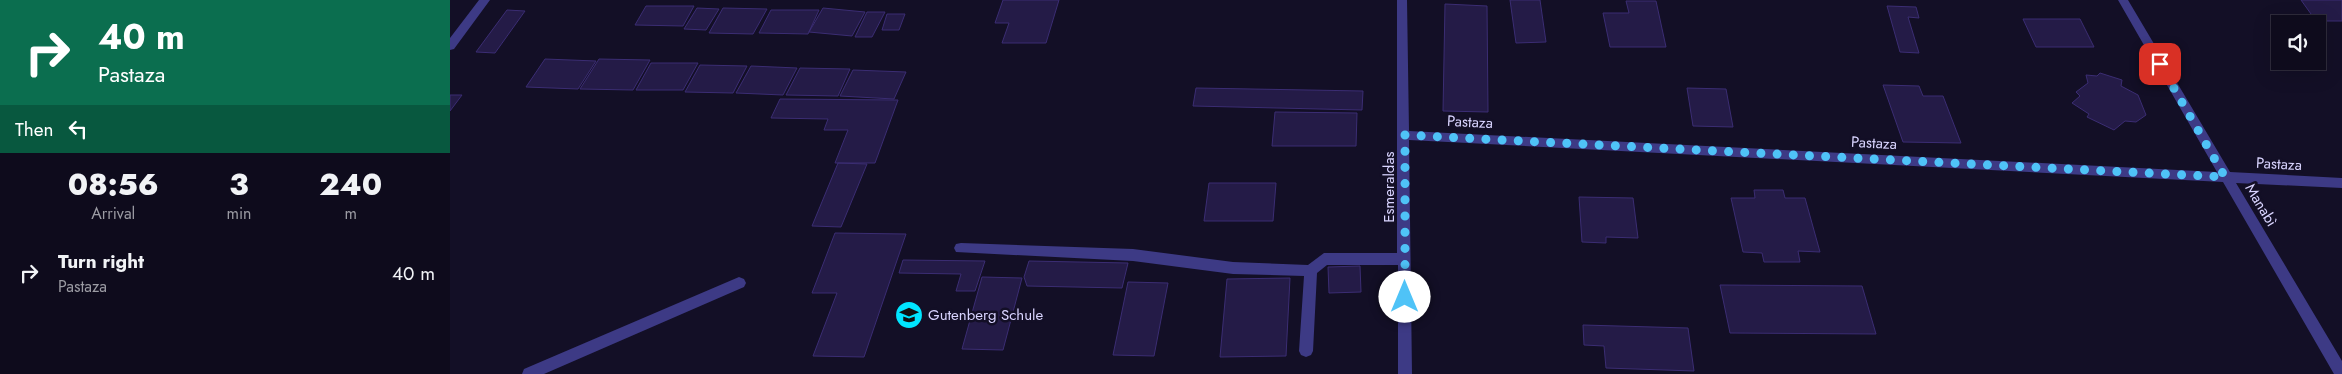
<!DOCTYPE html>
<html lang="en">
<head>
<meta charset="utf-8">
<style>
	:root { --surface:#0e0b1c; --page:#1c1929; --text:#f1f3f6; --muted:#9b9ba3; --line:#2e2b3b }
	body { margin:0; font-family:Jost,sans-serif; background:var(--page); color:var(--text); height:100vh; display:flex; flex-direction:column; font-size:19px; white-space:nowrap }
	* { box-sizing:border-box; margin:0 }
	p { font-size:16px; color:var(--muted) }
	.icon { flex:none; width:28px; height:28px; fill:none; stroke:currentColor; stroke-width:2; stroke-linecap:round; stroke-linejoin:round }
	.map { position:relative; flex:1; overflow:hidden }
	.details { display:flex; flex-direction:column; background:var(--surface); width:450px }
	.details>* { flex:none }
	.top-card { background:#0b6e4f; color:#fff; overflow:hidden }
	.fabs { position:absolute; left:1821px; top:15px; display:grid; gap:10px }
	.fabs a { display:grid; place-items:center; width:55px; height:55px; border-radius:0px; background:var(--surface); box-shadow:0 5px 20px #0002,0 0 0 1px var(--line); font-size:25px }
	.pin { position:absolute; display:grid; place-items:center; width:42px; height:42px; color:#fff; margin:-21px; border-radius:10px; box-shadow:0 2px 8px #0006 }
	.me { position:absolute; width:55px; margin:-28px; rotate:0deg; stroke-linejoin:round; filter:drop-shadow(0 0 4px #0008) }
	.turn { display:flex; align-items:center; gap:18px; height:105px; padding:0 15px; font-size:22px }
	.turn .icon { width:65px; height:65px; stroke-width:2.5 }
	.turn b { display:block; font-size:35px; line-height:42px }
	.then { display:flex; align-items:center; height:48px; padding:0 15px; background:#0003; gap:10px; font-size:19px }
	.eta { display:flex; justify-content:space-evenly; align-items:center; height:85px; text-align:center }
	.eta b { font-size:30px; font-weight:800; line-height:35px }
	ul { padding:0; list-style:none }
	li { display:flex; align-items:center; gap:15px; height:70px; padding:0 15px }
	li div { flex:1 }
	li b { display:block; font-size:19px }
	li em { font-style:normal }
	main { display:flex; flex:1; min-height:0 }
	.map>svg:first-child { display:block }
	.building { fill:#241b47; stroke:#3b2d73 }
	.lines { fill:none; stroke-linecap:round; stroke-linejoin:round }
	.minor { fill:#3d3a85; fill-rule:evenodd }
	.route { stroke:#4fc3f7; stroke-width:9; stroke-dasharray:0 16.2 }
	.labels { text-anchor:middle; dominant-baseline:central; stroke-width:5; stroke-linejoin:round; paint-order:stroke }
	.street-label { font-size:15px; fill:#d9d4ff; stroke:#130f26 }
	.poi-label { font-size:15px; fill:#d9d4ff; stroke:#130f26; text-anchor:start }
</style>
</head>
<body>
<main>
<section class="details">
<div class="top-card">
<div class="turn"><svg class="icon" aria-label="right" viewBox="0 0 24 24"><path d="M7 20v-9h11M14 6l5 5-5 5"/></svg><div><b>40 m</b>Pastaza</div></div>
<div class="then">Then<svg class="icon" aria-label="left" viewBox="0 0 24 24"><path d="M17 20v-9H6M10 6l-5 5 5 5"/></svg></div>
</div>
<div class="eta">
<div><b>08:56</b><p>Arrival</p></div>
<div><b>3</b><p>min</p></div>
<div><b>240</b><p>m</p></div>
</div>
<ul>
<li><svg class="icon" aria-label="right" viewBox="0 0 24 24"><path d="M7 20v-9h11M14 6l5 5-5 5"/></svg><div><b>Turn right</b><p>Pastaza</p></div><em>40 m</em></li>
</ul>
</section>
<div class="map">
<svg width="1892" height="374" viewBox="0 0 1892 374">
	<rect width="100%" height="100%" fill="#130f26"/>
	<path class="building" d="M 553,0 L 609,0 L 596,43 L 552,43 L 559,23 L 545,23 Z
		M 1060,0 L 1090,0 L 1096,42 L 1066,43 Z
		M 1851,0 L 1892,0 L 1892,21 L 1866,21 Z
		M 1176,1 L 1206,1 L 1216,47 L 1160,47 L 1153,13 L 1179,13 Z
		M 995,4 L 1037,6 L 1038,112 L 993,111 Z
		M 196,6 L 244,6 L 233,26 L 185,25 Z
		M 1437,6 L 1466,7 L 1469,18 L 1458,17 L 1469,53 L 1450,52 Z
		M 247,8 L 269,9 L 256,30 L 234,29 Z
		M 273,8 L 317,9 L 303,34 L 259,33 Z
		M 373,8 L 415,12 L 402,36 L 359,32 Z
		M 57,10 L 75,11 L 45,53 L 26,52 Z
		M 321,10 L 369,10 L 358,34 L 309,33 Z
		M 417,12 L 435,12 L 422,37 L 405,37 Z
		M 437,14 L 455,14 L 449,30 L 432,30 Z
		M 1573,19 L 1630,19 L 1644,47 L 1586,47 Z
		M 95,59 L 146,61 L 128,89 L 76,87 Z
		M 149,59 L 200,60 L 183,90 L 130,89 Z
		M 201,63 L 248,63 L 233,90 L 186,90 Z
		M 250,65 L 297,66 L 283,93 L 235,92 Z
		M 301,66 L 347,68 L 333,95 L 286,93 Z
		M 350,68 L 400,69 L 388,96 L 336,95 Z
		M 403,70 L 456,72 L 444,99 L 390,96 Z
		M 1650,73 L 1672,80 L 1671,86 L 1688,95 L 1696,115 L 1686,122 L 1675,121 L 1664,130 L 1637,117 L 1639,114 L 1622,103 L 1630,96 L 1626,92 L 1638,83 L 1636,75 L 1647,76 Z
		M 1433,85 L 1469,86 L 1473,96 L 1493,96 L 1511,143 L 1453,142 Z
		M 746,88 L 913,91 L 912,110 L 743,106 Z
		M 1237,88 L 1276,89 L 1283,127 L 1243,126 Z
		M 0,95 L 12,95 L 0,111 Z
		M 330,99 L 448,100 L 425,163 L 385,163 L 398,130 L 374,130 L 378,119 L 321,118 Z
		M 825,112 L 907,113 L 906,146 L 822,146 Z
		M 388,163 L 417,164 L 391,227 L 362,226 Z
		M 759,183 L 826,183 L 823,221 L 754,221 Z
		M 1304,190 L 1333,190 L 1335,198 L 1355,198 L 1370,252 L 1348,251 L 1350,262 L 1314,262 L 1312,253 L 1293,252 L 1281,198 L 1305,198 Z
		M 1129,197 L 1183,198 L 1188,238 L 1156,237 L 1156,243 L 1132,242 Z
		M 385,233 L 456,234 L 414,357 L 363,356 L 387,293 L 362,293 Z
		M 453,260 L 535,261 L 525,291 L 506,291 L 511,274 L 449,273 Z
		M 579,261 L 678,263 L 672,288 L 577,286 L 574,277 Z
		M 910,266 L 911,292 L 879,293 L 878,267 Z
		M 532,277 L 572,278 L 553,350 L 512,349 Z
		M 840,278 L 836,356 L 770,357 L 777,279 Z
		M 678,282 L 718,283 L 704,356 L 663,355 Z
		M 1270,285 L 1412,286 L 1426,334 L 1280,333 Z
		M 1133,325 L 1238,328 L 1244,371 L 1156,368 L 1154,346 L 1134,345 Z"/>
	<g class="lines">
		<path class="minor" d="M 29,0 L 40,0 L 4,49 L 0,50 L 0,38 Z
			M 947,0 L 957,0 L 959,131 L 1767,172 L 1668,0 L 1678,0 L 1780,172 L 1892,178 L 1892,188 L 1786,183 L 1892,361 L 1892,374 L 1884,374 L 1773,182 L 959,140 L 962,374 L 948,374 L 948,265 L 877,265 L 867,273 L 863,351 L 861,355 L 856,357 L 851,355 L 849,351 L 854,276 L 783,274 L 683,261 L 506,252 L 504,248 L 506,244 L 511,243 L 683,249 L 783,262 L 858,265 L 874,253 L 947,253 Z
			M 289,277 L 294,279 L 296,283 L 294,287 L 94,374 L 72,374 L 74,369 Z"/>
	</g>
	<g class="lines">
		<path class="route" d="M 955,297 L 955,135 L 1775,177 L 1710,64"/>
	</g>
	<defs>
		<g id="school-disc" transform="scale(1.4375)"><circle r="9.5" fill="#00e5ff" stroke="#130f26"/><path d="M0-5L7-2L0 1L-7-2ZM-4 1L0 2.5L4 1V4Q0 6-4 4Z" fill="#111"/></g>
	</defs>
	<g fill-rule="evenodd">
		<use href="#school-disc" x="459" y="315"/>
	</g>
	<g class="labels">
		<g class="street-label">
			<text transform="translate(1020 122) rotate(3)">Pastaza</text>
			<text transform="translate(1424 143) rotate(3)">Pastaza</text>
			<text transform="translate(1829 164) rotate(3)">Pastaza</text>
			<text transform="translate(939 187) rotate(-90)">Esmeraldas</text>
			<text transform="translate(1811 205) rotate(59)">Manabì</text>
		</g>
		<g class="poi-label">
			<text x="478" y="315">Gutenberg Schule</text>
		</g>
	</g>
</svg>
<div class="fabs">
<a><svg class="icon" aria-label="sound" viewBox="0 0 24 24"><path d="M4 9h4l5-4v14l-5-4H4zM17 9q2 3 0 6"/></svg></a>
</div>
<div class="pin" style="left:1710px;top:64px;background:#d93025"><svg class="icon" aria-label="arrive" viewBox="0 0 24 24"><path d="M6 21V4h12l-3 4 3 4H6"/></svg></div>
<svg class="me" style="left:955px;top:297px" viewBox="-20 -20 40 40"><circle r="19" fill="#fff"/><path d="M0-13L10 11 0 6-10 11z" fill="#4fc3f7"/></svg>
</div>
</main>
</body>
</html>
